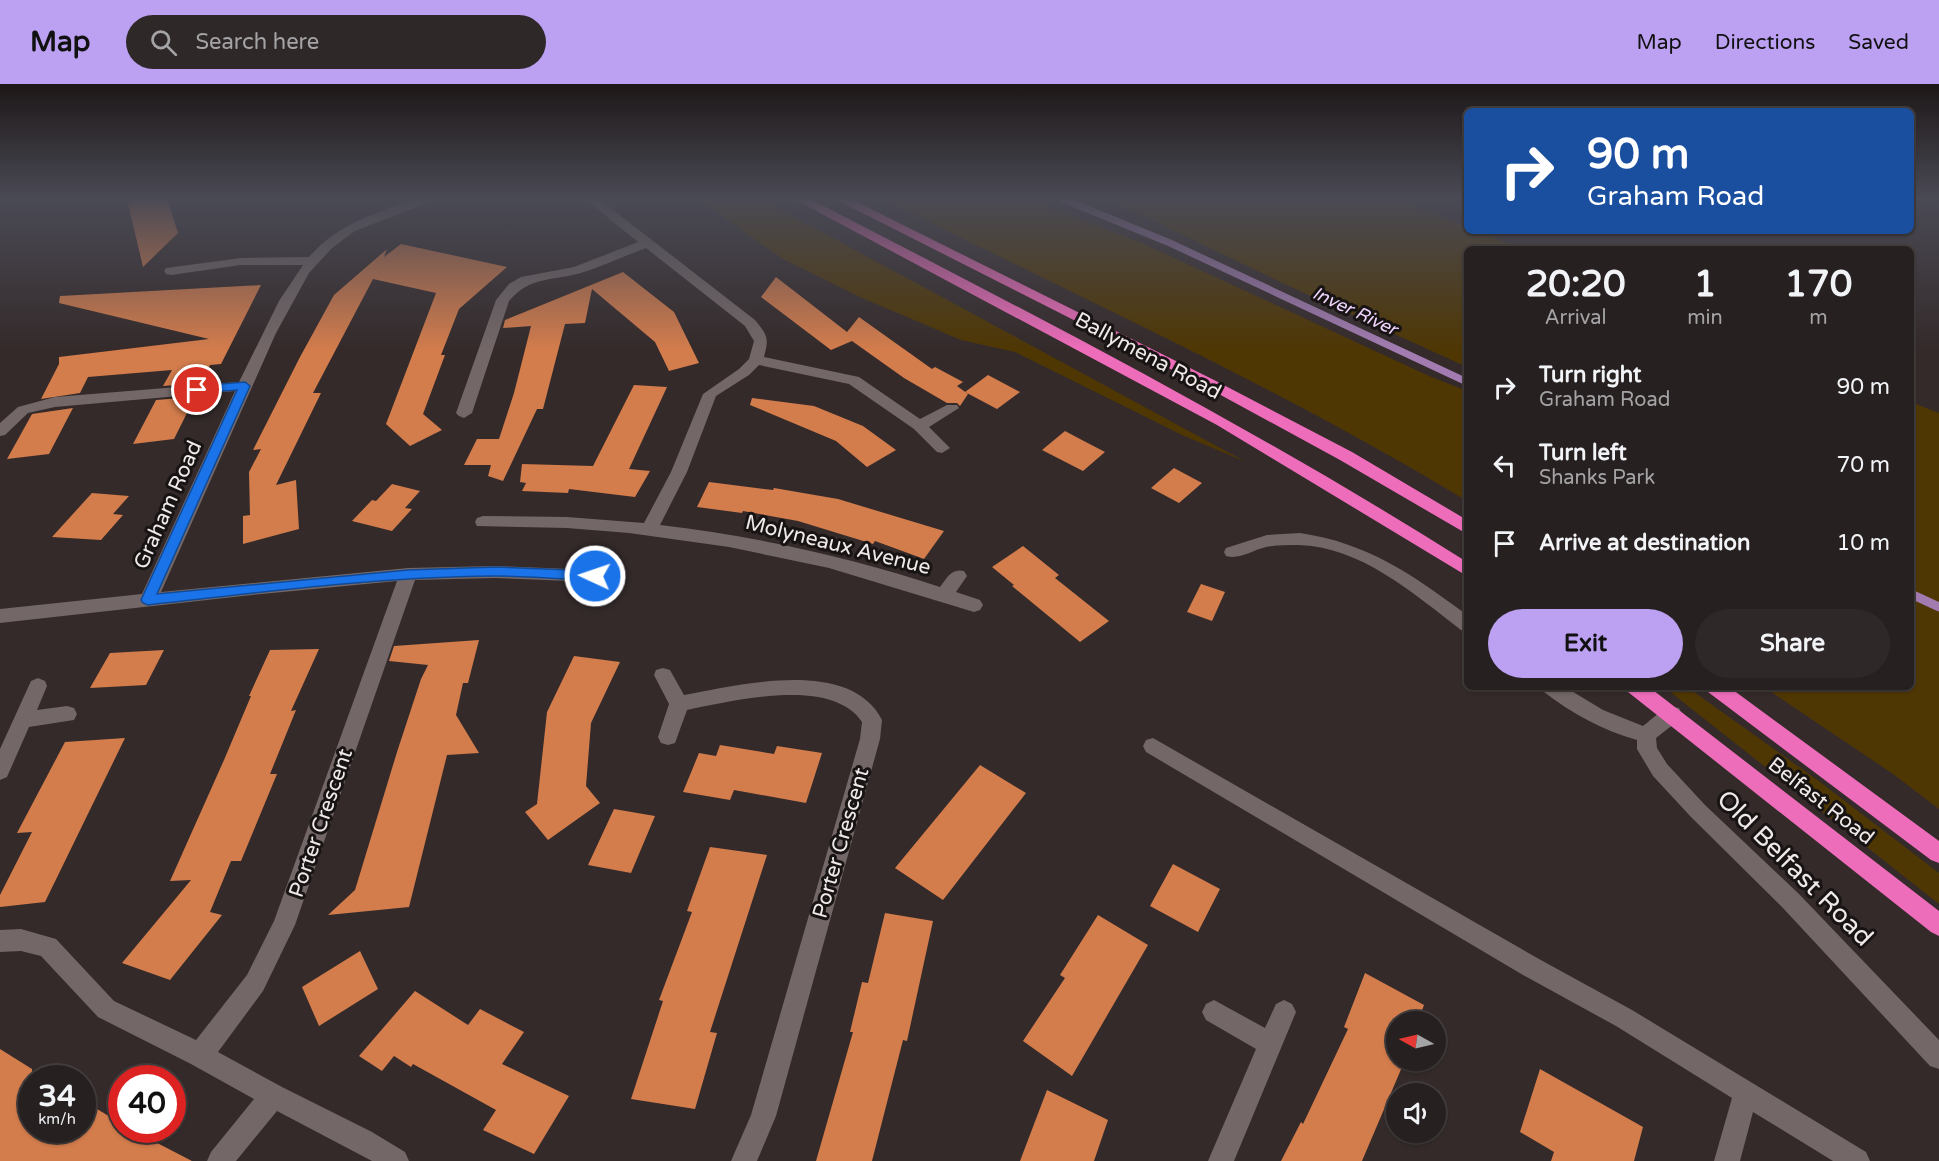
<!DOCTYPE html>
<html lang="en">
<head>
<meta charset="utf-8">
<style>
	:root { --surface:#272020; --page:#2f2829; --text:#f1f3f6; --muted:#a4a3a5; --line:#433e3e; --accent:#bca0f2 }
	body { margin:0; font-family:"Varela Round",sans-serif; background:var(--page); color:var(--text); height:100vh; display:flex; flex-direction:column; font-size:22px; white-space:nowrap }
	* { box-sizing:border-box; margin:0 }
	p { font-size:20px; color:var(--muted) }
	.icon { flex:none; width:33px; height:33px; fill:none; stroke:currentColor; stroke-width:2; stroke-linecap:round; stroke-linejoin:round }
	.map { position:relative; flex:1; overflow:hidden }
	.sheet { position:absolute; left:1464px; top:162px; width:450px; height:444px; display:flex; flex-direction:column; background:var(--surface); border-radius:9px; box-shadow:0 2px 4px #0004,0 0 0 2px var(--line) }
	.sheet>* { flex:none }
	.banner { position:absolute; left:1464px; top:24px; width:450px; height:126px; border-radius:9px; box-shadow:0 2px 4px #0004,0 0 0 2px var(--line); background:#1a4fa0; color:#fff; overflow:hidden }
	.needle { width:39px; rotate:278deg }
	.tools { position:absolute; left:1386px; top:927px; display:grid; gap:12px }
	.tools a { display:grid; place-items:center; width:60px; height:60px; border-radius:50%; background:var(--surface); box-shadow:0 2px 4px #0004,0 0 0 2px var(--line); font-size:30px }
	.speed { position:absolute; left:18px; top:981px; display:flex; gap:12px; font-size:30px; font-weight:700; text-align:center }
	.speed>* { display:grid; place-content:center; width:78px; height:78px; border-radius:50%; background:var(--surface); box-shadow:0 2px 4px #0004,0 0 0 2px var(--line); line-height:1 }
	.speed small { font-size:15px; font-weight:400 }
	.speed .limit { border:9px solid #d22; background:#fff; color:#111 }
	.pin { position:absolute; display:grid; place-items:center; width:51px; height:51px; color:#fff; margin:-26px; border:3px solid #fff; border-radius:50%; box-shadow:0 2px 6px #0007 }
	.me { position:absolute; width:66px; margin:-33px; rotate:273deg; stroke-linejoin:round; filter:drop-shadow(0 0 4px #0008) }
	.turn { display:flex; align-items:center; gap:21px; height:126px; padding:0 24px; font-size:27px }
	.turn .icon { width:78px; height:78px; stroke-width:2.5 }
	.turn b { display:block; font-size:42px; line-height:51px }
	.eta { display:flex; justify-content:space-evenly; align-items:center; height:102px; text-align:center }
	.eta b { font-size:36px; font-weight:800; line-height:42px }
	.cta { display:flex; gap:12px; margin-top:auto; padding:12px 24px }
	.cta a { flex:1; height:69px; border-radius:36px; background:var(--accent); color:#111; font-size:24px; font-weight:800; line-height:69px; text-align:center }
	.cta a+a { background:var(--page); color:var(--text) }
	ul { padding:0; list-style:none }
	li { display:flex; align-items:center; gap:18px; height:78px; padding:0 24px }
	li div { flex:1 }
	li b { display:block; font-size:22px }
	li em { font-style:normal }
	header { display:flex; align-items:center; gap:36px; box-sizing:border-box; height:84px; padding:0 30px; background:var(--accent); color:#111 }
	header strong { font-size:28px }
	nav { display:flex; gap:33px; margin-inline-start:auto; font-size:21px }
	.search { width:420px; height:54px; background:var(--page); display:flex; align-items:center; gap:15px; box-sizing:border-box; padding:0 21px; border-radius:33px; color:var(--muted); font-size:22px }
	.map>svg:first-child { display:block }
	.green { fill:#4f3704 }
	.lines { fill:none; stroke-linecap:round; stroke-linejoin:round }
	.stream-far1 { stroke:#a27cb1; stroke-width:7 }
	.stream { stroke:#a27cb1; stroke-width:9 }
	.building { fill:#d37c4c }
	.minor { fill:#736767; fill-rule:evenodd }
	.highway { fill:#ee6dbb; fill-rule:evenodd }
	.route { fill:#1a73e8; stroke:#114b97; stroke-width:1.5 }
	.labels { text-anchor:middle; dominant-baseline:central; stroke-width:6; stroke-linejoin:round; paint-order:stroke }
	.far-water-label { font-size:18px; font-style:italic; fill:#f0d5fe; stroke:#181414 }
	.street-label { font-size:21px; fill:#f0e9e9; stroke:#181414 }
	.near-street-label { font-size:26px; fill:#f0e9e9; stroke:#181414 }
</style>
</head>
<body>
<header>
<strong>Map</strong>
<div class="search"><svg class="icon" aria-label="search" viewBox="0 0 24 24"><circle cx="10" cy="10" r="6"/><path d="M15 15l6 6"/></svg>Search here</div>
<nav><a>Map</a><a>Directions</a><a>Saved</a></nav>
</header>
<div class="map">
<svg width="1939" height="1077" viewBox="0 0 1939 1077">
	<rect width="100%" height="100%" fill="#342a2a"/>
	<path class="green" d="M 697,115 L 761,115 L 1246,378 L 1182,351 L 1015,268 L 961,256 L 860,213 L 783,175 Z
		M 884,115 L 1028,115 L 1144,160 L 1429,292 L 1467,307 L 1467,417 C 1280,303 1079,214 884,115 Z
		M 1109,115 L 1396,115 L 1467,143 L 1467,147 L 1476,147 L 1522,165 L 1467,165 L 1467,283 L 1280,198 Z
		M 1911,318 L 1939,329 L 1939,725 L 1893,690 L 1764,603 L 1911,603 Z
		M 1664,603 L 1687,603 L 1816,695 L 1939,789 L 1939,820 Z"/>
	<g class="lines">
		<path class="stream-far1" d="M 1063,115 L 1170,159 L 1467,298"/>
		<path class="stream" d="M 1911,510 L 1939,523"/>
	</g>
	<path class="building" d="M 127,115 L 167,115 L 178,149 L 143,183 Z
		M 401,160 L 507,183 L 459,225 L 441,271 L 445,271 L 423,330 L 442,346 L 410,362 L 386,340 L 436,209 L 373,195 L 313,309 L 321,309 L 276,401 L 296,396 L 299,445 L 243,460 L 243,432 L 250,431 L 249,388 L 261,365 L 253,366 L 300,273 L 334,211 L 387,165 L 384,173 Z
		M 623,188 L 674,228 L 699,279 L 669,287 L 655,258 L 592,205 L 585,239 L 565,240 L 543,325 L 537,325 L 503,397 L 488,392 L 491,381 L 464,381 L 477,355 L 499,355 L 514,309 L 531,242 L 503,244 L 505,236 Z
		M 776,193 L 847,248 L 859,233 L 932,285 L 935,283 L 963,298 L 957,302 L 968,310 L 960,322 L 957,319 L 947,319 L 904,294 L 852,257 L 831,266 L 761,213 Z
		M 261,201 L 221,280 L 210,281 L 202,299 L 163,302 L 172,286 L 88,293 L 80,309 L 41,315 L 59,280 L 59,273 L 209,255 L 59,219 L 60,212 Z
		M 988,291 L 1020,308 L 997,325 L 965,308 Z
		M 634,301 L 667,303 L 629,385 L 650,387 L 635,413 L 569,405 L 568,409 L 522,407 L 526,399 L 520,398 L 522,380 L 593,382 Z
		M 195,313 L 174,355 L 133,360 L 156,316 Z
		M 752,314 L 814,322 L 863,342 L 896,366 L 867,383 L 836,357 L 750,321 Z
		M 73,324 L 49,370 L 7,375 L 32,330 Z
		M 1065,347 L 1080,355 L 1105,368 L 1083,387 L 1042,366 Z
		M 1174,384 L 1202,399 L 1179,419 L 1151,404 Z
		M 709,398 L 773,406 L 774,404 L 838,415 L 944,447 L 924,475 L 875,457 L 873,460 L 798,437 L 743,427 L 742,429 L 697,423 Z
		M 392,400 L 420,407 L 405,424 L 412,425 L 392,447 L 352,437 L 372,416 L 376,417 Z
		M 92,409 L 129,412 L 113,430 L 123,431 L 101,456 L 52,453 Z
		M 1023,462 L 1059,491 L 1055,494 L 1109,537 L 1080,558 L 1012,502 L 1014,501 L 992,483 Z
		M 1201,500 L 1225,508 L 1212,537 L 1187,528 Z
		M 479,556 L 468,599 L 463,599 L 456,631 L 479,669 L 447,671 L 409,823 L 328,831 L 355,806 L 397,668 L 421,595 L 428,581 L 389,577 L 394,562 Z
		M 319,565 L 291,627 L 296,626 L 270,690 L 277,690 L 241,777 L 231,777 L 210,828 L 222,831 L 170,896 L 122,879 L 191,796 L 170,797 L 224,676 L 251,612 L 249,612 L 270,566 Z
		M 164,566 L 146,601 L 90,604 L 110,569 Z
		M 574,572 L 620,578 L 591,639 L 586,702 L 600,719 L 548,756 L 525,728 L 537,720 L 547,628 Z
		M 125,654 L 45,818 L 0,823 L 0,811 L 32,748 L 17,749 L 65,658 Z
		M 720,661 L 774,670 L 777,662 L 822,669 L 806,719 L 734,706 L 730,716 L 683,708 L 699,669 L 716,672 Z
		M 980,681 L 1026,709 L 943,816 L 895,784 Z
		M 614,725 L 655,732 L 631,789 L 588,781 Z
		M 710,763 L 767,771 L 710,948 L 717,949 L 695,1025 L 631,1015 L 663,917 L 659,916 L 692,828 L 687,827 Z
		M 1173,780 L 1220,805 L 1198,848 L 1150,822 Z
		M 885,829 L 933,837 L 907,957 L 903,956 L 872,1077 L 816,1077 L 853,948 L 850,948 L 862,898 L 868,899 Z
		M 1098,831 L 1148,861 L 1072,992 L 1023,957 L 1065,894 L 1060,891 Z
		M 360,867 L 378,905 L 319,942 L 302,903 Z
		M 1365,889 L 1424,921 L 1418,938 L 1396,938 L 1396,976 L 1405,976 L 1362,1077 L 1281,1077 L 1301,1038 L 1303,1040 L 1348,945 L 1344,943 Z
		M 415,907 L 468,941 L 480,925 L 524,948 L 502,980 L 569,1012 L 534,1070 L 483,1046 L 496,1026 L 413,980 L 411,983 L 394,972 L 382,987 L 359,972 Z
		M 0,965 L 32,985 L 32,1046 L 82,1046 L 82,1016 L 122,1040 L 122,1046 L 132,1046 L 192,1077 L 0,1077 Z
		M 1540,985 L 1643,1043 L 1634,1077 L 1551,1077 L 1554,1068 L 1520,1048 Z
		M 1047,1006 L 1108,1036 L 1094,1077 L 1020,1077 Z"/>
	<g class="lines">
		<path class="minor" d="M 418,115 L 437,115 L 355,147 L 332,164 L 309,189 L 276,249 L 161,508 L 408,484 L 495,482 L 595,486 L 601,487 L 604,492 L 601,497 L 595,498 L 495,494 L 415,496 L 295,841 L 263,907 L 218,968 L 282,1003 L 372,1048 L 405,1068 L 409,1077 L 372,1077 L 277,1027 L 236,1077 L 207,1077 L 211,1068 L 254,1015 L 191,980 L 98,933 L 41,872 L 21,867 L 0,868 L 0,846 L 21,845 L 56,855 L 114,917 L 196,956 L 247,891 L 274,837 L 397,497 L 252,511 L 0,539 L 0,525 L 142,510 L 235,307 L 55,323 L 28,329 L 5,351 L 0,352 L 0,339 L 18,323 L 55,313 L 239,298 L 279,217 L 303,181 L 241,181 L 171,191 L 166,190 L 164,187 L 166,184 L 241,174 L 309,173 C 338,140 377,128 418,115 Z
			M 585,115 L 599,115 L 755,236 C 768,252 769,254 764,273 L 859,293 L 920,335 L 947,321 L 957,321 L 959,324 L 929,343 L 950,364 L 942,369 L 937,368 L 914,345 L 849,300 L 759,281 L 749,291 L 716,312 L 687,388 L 660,441 C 755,452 850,473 940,503 C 947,494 951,484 964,487 L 967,492 L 956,508 L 980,516 L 983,521 L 980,526 L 974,528 L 829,484 L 729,463 L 629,449 L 567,444 L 477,442 L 475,438 L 477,434 L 483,432 L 567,433 L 644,439 L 671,388 L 703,310 L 739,285 L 749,275 L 754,257 L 745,242 L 646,164 C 624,172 603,182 581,189 C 552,197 530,192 509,217 L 472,329 L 464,334 L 459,332 L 456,329 L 496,216 L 509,200 L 521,193 L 574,183 L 638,158 Z
			M 1300,449 C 1368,459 1413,491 1467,531 L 1467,548 L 1461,546 C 1414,510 1360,462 1298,461 C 1288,461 1276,461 1266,463 C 1253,466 1239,476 1226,472 L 1224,468 L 1226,464 L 1267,451 Z
			M 663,584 L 670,586 L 684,611 C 739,601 850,573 882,636 L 880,655 L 776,1032 L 757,1077 L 731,1077 L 751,1031 L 860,655 L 862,638 C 831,592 733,617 687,626 L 675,659 L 668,661 L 661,659 L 658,653 L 669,620 L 654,591 L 656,586 Z
			M 38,594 L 45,597 L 47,602 L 37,626 L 67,622 L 74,624 L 77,630 L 74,636 L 29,643 L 7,693 L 0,696 L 0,665 L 31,597 Z
			M 1542,603 L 1565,603 L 1603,626 L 1643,642 C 1654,634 1665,620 1679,624 L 1682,630 L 1679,636 L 1656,654 L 1657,664 L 1667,680 L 1705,721 L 1798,809 L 1939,956 L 1939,985 L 1930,982 L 1782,823 L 1691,733 L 1653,692 L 1637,665 L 1637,656 C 1602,646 1573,630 1544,608 Z
			M 1153,654 L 1539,875 L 1632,926 L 1866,1068 L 1870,1077 L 1833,1077 L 1753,1028 L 1740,1077 L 1714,1077 L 1732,1014 L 1616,942 L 1523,891 L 1146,668 L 1143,662 L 1146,656 Z
			M 1214,916 L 1265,944 L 1276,920 L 1284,916 L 1292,920 L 1296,928 L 1234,1077 L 1208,1077 L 1256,965 L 1206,936 L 1202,928 L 1206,920 Z"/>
		<path class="highway" d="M 794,115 L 810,115 C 1033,230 1255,344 1467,478 L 1467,492 L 1217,341 Z
			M 835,115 L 851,115 L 1216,297 L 1352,368 L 1467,436 L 1467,450 L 1340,376 L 1206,303 Z
			M 1626,603 L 1649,603 L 1939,827 L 1939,852 L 1931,848 L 1628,608 Z
			M 1706,603 L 1729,603 L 1939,757 L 1939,779 L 1931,776 L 1708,608 Z"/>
	</g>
	<linearGradient id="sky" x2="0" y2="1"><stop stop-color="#1d1717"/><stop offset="0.43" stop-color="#4a4a55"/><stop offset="1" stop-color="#4a4a55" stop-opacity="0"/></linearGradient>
	<rect width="1939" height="266" fill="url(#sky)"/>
	<path class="route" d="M 245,298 L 250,302 L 157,510 L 408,486 L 495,483 L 595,487 L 601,492 L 595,497 C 561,495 527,492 494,492 C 378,493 262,508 148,521 L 143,519 L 141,516 L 237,306 L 197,309 L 192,306 L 197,302 Z"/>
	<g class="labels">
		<g class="far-water-label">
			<text transform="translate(1355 227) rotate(25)">Inver River</text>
		</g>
		<g class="street-label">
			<text transform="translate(1148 272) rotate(28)">Ballymena Road</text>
			<text transform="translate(168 421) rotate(-66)">Graham Road</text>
			<text transform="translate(838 461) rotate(14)">Molyneaux Avenue</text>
			<text transform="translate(1821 717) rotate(38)">Belfast Road</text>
			<text transform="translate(321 739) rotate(-71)">Porter Crescent</text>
			<text transform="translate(841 759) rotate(-74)">Porter Crescent</text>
		</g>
		<g class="near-street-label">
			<text transform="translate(1795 784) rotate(45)">Old Belfast Road</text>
		</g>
	</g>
</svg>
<div class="tools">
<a><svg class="needle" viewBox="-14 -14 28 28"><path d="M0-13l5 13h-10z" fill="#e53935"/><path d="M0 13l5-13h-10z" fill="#a4a3a5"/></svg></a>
<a><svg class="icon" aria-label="sound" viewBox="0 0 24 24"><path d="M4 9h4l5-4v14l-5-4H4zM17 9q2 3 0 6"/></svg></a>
</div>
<div class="speed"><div>34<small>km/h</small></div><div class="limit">40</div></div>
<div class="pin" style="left:197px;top:306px;background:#d93025"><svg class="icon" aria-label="arrive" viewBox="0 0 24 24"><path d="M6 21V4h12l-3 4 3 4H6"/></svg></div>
<svg class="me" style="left:595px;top:492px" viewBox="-20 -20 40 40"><circle r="17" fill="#1a73e8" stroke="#fff" stroke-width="3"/><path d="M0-11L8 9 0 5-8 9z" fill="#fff"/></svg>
<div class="banner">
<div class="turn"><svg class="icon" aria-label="right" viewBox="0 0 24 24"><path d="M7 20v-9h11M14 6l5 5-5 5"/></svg><div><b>90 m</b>Graham Road</div></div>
</div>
<section class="sheet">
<div class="eta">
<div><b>20:20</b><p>Arrival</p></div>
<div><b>1</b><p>min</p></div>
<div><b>170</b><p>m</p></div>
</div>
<ul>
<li><svg class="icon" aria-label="right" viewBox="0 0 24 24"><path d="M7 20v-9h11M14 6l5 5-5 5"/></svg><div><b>Turn right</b><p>Graham Road</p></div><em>90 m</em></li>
<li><svg class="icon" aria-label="left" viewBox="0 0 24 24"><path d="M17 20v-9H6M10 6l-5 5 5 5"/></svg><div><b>Turn left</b><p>Shanks Park</p></div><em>70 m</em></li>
<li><svg class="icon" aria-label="arrive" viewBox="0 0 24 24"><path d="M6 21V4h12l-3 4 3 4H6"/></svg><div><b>Arrive at destination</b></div><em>10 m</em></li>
</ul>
<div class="cta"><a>Exit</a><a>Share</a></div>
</section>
</div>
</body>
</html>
